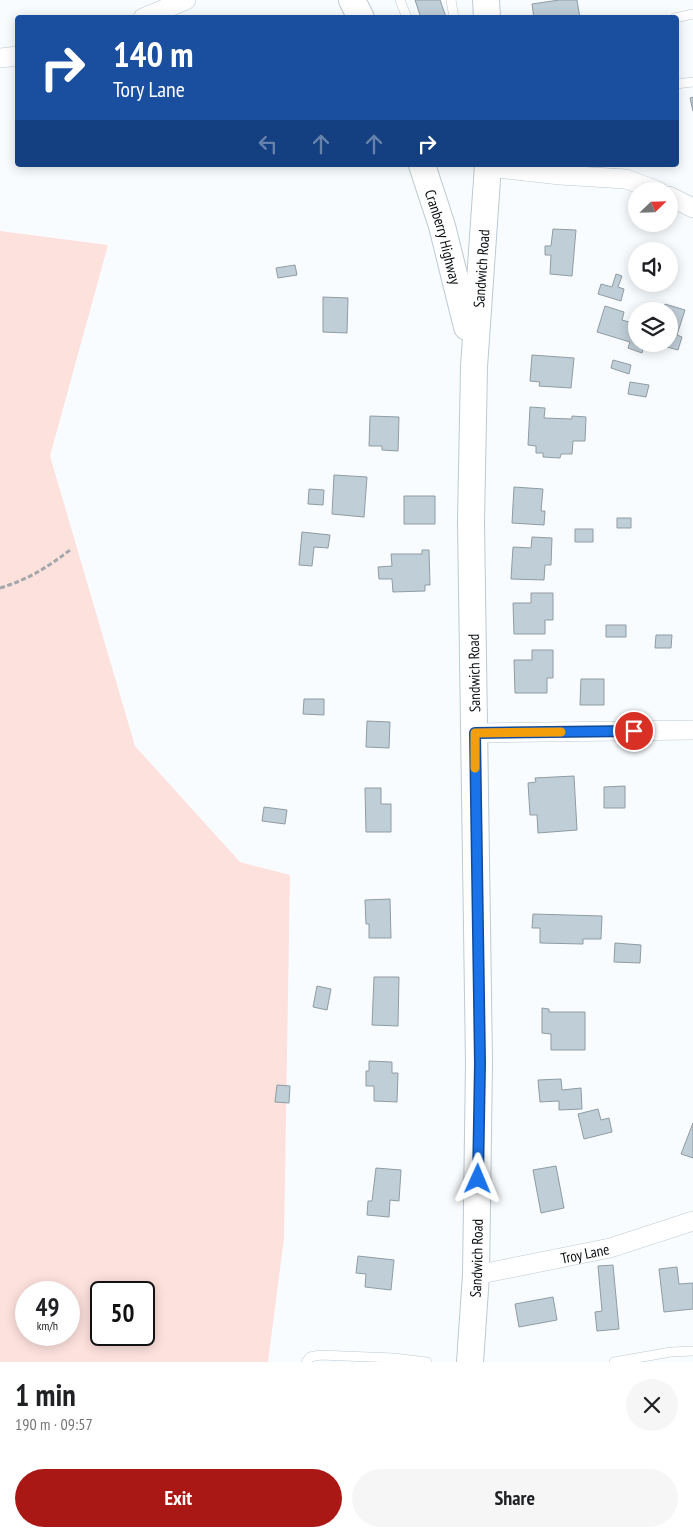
<!DOCTYPE html>
<html lang="en">
<head>
<meta charset="utf-8">
<style>
	:root { --surface:#fff; --page:#f6f6f6; --text:#202124; --muted:#757577; --accent:#aa1815 }
	body { margin:0; font-family:"PT Sans Narrow",sans-serif; background:var(--page); color:var(--text); height:100vh; display:flex; flex-direction:column; font-size:19px; white-space:nowrap }
	* { box-sizing:border-box; margin:0 }
	p { font-size:16px; color:var(--muted) }
	.icon { flex:none; width:28px; height:28px; fill:none; stroke:currentColor; stroke-width:2; stroke-linecap:round; stroke-linejoin:round }
	.map { position:relative; height:1362px; overflow:hidden }
	.details { display:flex; flex-direction:column; background:var(--surface); flex:1 }
	.details>* { flex:none }
	.top-card { position:absolute; left:15px; top:15px; width:664px; height:152px; border-radius:5px; box-shadow:0 2px 12px #0003; background:#1a4fa0; color:#fff; overflow:hidden }
	.needle { width:32px; rotate:67deg }
	.tools { position:absolute; left:628px; top:182px; display:grid; gap:10px }
	.tools a { display:grid; place-items:center; width:50px; height:50px; border-radius:50%; background:var(--surface); box-shadow:0 2px 12px #0003; font-size:25px }
	.speed { position:absolute; left:15px; top:1281px; display:flex; gap:10px; font-size:25px; font-weight:700; text-align:center }
	.speed>* { display:grid; place-content:center; width:65px; height:65px; border-radius:50%; background:var(--surface); box-shadow:0 2px 12px #0003; line-height:1 }
	.speed small { font-size:12px; font-weight:400 }
	.speed .limit { border:2px solid #111; border-radius:8px; background:#fff; color:#111 }
	.pin { position:absolute; display:grid; place-items:center; width:42px; height:42px; color:#fff; margin:-21px; border:2px solid #fff; border-radius:50%; box-shadow:0 1px 5px #0007 }
	.me { position:absolute; width:55px; margin:-28px; rotate:1deg; stroke-linejoin:round; filter:drop-shadow(0 0 4px #0008) }
	.turn { display:flex; align-items:center; gap:18px; height:105px; padding:0 15px; font-size:22px }
	.turn .icon { width:65px; height:65px; stroke-width:2.5 }
	.turn b { display:block; font-size:35px; line-height:42px }
	.lanes { display:flex; align-items:center; height:48px; padding:0 15px; background:#0003; justify-content:center; gap:25px; direction:ltr }
	.lanes .off { opacity:.35 }
	.round { display:grid; place-items:center; flex:none; width:52px; height:52px; border-radius:26px; background:var(--page) }
	.overview { display:flex; align-items:center; justify-content:space-between; height:85px; padding:0 15px }
	h1 { font-size:30px; font-weight:700; line-height:38px }
	.button { display:flex; gap:10px; margin-top:auto; padding:10px 15px }
	.button a { flex:1; height:58px; border-radius:30px; background:var(--accent); color:#fff; font-size:20px; font-weight:700; line-height:58px; text-align:center }
	.button a+a { background:var(--page); color:var(--text) }
	.map>svg:first-child { display:block }
	.green { fill:#fde1dd; fill-rule:evenodd }
	.building { fill:#c0ced7; stroke:#8f9ca4 }
	.lines { fill:none; stroke-linecap:round; stroke-linejoin:round }
	.lane-casing { stroke:#bccad3; stroke-width:10 }
	.street-casing { stroke:#bccad3; stroke-width:20 }
	.secondary-casing { stroke:#bccad3; stroke-width:28 }
	.path { stroke:#a3a7a9; stroke-width:3; stroke-dasharray:5 2.5; stroke-linecap:butt }
	.lane { stroke:#fff; stroke-width:9 }
	.street { stroke:#fff; stroke-width:19 }
	.secondary { stroke:#fff; stroke-width:26 }
	.route-casing { stroke:#114b97; stroke-width:12 }
	.route { stroke:#1a73e8; stroke-width:9 }
	.slow { stroke:#f59e0b; stroke-width:9 }
	.labels { text-anchor:middle; dominant-baseline:central; stroke-width:4; stroke-linejoin:round; paint-order:stroke }
	.street-label { font-size:15px; fill:#080d0f; stroke:#fff }
</style>
</head>
<body>
<div class="map">
<svg width="693" height="1362" viewBox="0 0 693 1362">
	<rect width="100%" height="100%" fill="#f9fcfe"/>
	<path class="green" d="M 0,231 L 108,245 L 50,456 L 135,746 L 240,862 L 290,875 L 284,1238 L 268,1362 L 0,1362 ZM 26,1292 L 69,1292 L 69,1335 L 26,1335 ZM 101,1292 L 144,1292 L 144,1335 L 101,1335 Z"/>
	<path class="building" d="M 415,0 L 440,0 L 446,17 L 421,18 Z
		M 559,0 L 577,0 L 580,18 L 534,18 L 532,4 Z
		M 693,97 L 693,111 L 690,98 Z
		M 553,229 L 576,230 L 572,276 L 550,274 L 551,255 L 545,255 L 545,246 L 551,246 Z
		M 295,265 L 297,275 L 278,278 L 276,268 Z
		M 616,274 L 622,276 L 618,287 L 624,289 L 621,301 L 598,294 L 601,284 L 612,287 Z
		M 323,297 L 348,298 L 347,333 L 323,332 Z
		M 665,304 L 685,310 L 677,335 L 682,337 L 678,350 L 656,344 L 669,344 L 669,311 L 663,311 Z
		M 605,306 L 624,312 L 622,320 L 636,324 L 636,344 L 645,344 L 642,353 L 628,348 L 630,342 L 597,332 Z
		M 532,355 L 574,358 L 571,388 L 539,386 L 540,382 L 530,381 Z
		M 613,360 L 631,365 L 629,374 L 611,368 Z
		M 630,382 L 649,385 L 646,397 L 628,394 Z
		M 530,407 L 545,408 L 544,418 L 572,419 L 572,416 L 586,417 L 585,441 L 573,441 L 572,454 L 561,454 L 560,458 L 543,457 L 543,453 L 536,453 L 536,446 L 528,445 Z
		M 370,416 L 399,417 L 398,451 L 382,450 L 382,446 L 369,446 Z
		M 334,475 L 367,477 L 364,517 L 332,514 Z
		M 514,487 L 543,489 L 541,511 L 545,511 L 544,525 L 512,523 Z
		M 309,489 L 324,490 L 323,505 L 308,504 Z
		M 404,496 L 435,496 L 435,524 L 404,524 Z
		M 617,518 L 631,518 L 631,528 L 617,528 Z
		M 575,529 L 593,529 L 593,542 L 575,542 Z
		M 302,532 L 330,535 L 328,548 L 314,547 L 312,566 L 299,565 Z
		M 532,537 L 552,538 L 551,565 L 545,565 L 544,580 L 511,579 L 513,547 L 531,548 Z
		M 422,550 L 429,550 L 430,585 L 425,585 L 425,591 L 393,592 L 392,579 L 379,579 L 378,567 L 392,566 L 391,554 L 422,554 Z
		M 531,593 L 553,593 L 553,620 L 545,620 L 545,634 L 514,634 L 513,603 L 531,603 Z
		M 606,625 L 626,625 L 626,637 L 606,637 Z
		M 656,635 L 672,635 L 671,648 L 655,648 Z
		M 532,650 L 553,650 L 553,678 L 547,678 L 547,693 L 515,693 L 514,660 L 532,660 Z
		M 581,679 L 604,679 L 604,705 L 580,705 Z
		M 304,699 L 324,699 L 324,715 L 303,714 Z
		M 367,721 L 390,722 L 389,748 L 366,747 Z
		M 574,776 L 577,830 L 538,833 L 537,815 L 530,815 L 528,783 L 536,782 L 535,778 Z
		M 625,786 L 625,808 L 604,808 L 604,787 Z
		M 365,788 L 381,788 L 381,804 L 391,804 L 391,832 L 366,832 Z
		M 264,807 L 287,810 L 285,824 L 262,821 Z
		M 390,899 L 391,938 L 369,938 L 369,924 L 366,924 L 365,900 Z
		M 533,914 L 602,916 L 601,939 L 583,939 L 583,944 L 540,943 L 540,928 L 532,928 Z
		M 615,943 L 641,945 L 640,963 L 614,962 Z
		M 374,977 L 399,977 L 398,1026 L 372,1025 Z
		M 317,986 L 331,989 L 327,1010 L 313,1007 Z
		M 542,1008 L 549,1009 L 549,1012 L 585,1012 L 585,1050 L 551,1050 L 551,1034 L 542,1033 Z
		M 369,1061 L 392,1062 L 392,1073 L 398,1073 L 397,1102 L 374,1101 L 374,1086 L 366,1086 L 366,1071 L 369,1071 Z
		M 561,1079 L 562,1090 L 581,1088 L 582,1109 L 559,1110 L 559,1101 L 540,1102 L 538,1080 Z
		M 277,1085 L 290,1086 L 289,1103 L 275,1102 Z
		M 598,1109 L 601,1120 L 609,1118 L 612,1132 L 584,1139 L 578,1114 Z
		M 693,1123 L 693,1158 L 681,1154 Z
		M 556,1166 L 564,1208 L 541,1213 L 533,1170 Z
		M 376,1168 L 401,1170 L 399,1201 L 390,1200 L 389,1217 L 367,1215 L 368,1201 L 372,1201 Z
		M 358,1256 L 394,1260 L 391,1290 L 365,1287 L 366,1274 L 356,1273 Z
		M 613,1265 L 619,1329 L 597,1331 L 595,1312 L 602,1311 L 598,1266 Z
		M 677,1267 L 679,1284 L 693,1283 L 693,1309 L 664,1312 L 659,1269 Z
		M 553,1297 L 557,1320 L 519,1327 L 515,1304 Z"/>
	<g class="lines">
		<g class="lane-casing">
			<path id="lane" d="M 400,0 L 407,18
				M 451,0 L 454,18
				M 675,18 L 693,14
				M 676,84 L 693,82
				M 306,1362 L 310,1357 L 320,1355 L 394,1358 L 427,1362
				M 614,1362 L 671,1352 L 693,1351"/>
		</g>
		<g class="street-casing">
			<g id="street">
				<path d="M 143,18 L 186,0"/>
				<path d="M 0,58 L 18,56"/>
				<path d="M 488,167 L 560,175 L 626,179 L 658,191"/>
				<path d="M 669,196 L 693,208"/>
				<path d="M 475,733 L 693,730"/>
				<path id="s1" d="M 476,1275 L 610,1248 L 693,1221"/>
			</g>
		</g>
		<g class="secondary-casing">
			<g id="secondary">
				<path d="M 352,0 L 361,18"/>
				<path d="M 486,0 L 487,18"/>
				<path id="s2" d="M 422,165 L 442,226 L 467,327"/>
				<path id="s3" d="M 470,1362 L 476,1275 L 479,1063 L 471,522 L 474,367 L 488,165"/>
			</g>
		</g>
		<path class="path" d="M 0,588 C 27,580 48,567 70,550"/>
		<use href="#lane" class="lane"/>
		<use href="#street" class="street"/>
		<use href="#secondary" class="secondary"/>
	</g>
	<g class="lines">
		<g class="route-casing">
			<path id="route" d="M 478,1179 L 480,1063 L 475,733 L 634,731"/>
		</g>
		<use href="#route" class="route"/>
		<path class="slow" d="M 475,768 L 475,733 L 561,732"/>
	</g>
	<g class="labels">
		<g class="street-label">
			<text stroke="none"><textPath href="#s2" startOffset="75">Cranberry Highway</textPath></text>
			<text stroke="none"><textPath href="#s3" startOffset="1094">Sandwich Road</textPath></text>
			<text transform="translate(474 673) rotate(-91)">Sandwich Road</text>
			<text stroke="none"><textPath href="#s1" startOffset="111">Troy Lane</textPath></text>
			<text stroke="none"><textPath href="#s3" startOffset="104">Sandwich Road</textPath></text>
		</g>
	</g>
</svg>
<div class="tools">
<a><svg class="needle" viewBox="-14 -14 28 28"><path d="M0-13l5 13h-10z" fill="#e53935"/><path d="M0 13l5-13h-10z" fill="#757577"/></svg></a>
<a><svg class="icon" aria-label="sound" viewBox="0 0 24 24"><path d="M4 9h4l5-4v14l-5-4H4zM17 9q2 3 0 6"/></svg></a>
<a><svg class="icon" aria-label="layers" viewBox="0 0 24 24"><path d="M12 4l9 5-9 5-9-5zM3 14l9 5 9-5"/></svg></a>
</div>
<div class="speed"><div>49<small>km/h</small></div><div class="limit">50</div></div>
<div class="pin" style="left:634px;top:731px;background:#d93025"><svg class="icon" aria-label="arrive" viewBox="0 0 24 24"><path d="M6 21V4h12l-3 4 3 4H6"/></svg></div>
<svg class="me" style="left:478px;top:1179px" viewBox="-20 -20 40 40"><path d="M0-17L14 15 0 8-14 15z" fill="#1a73e8" stroke="#fff" stroke-width="4"/></svg>
<div class="top-card">
<div class="turn"><svg class="icon" aria-label="right" viewBox="0 0 24 24"><path d="M7 20v-9h11M14 6l5 5-5 5"/></svg><div><b>140 m</b>Tory Lane</div></div>
<div class="lanes"><svg class="icon off" aria-label="left" viewBox="0 0 24 24"><path d="M17 20v-9H6M10 6l-5 5 5 5"/></svg><svg class="icon off" aria-label="ahead" viewBox="0 0 24 24"><path d="M12 20V5M6 11l6-6 6 6"/></svg><svg class="icon off" aria-label="ahead" viewBox="0 0 24 24"><path d="M12 20V5M6 11l6-6 6 6"/></svg><svg class="icon" aria-label="right" viewBox="0 0 24 24"><path d="M7 20v-9h11M14 6l5 5-5 5"/></svg></div>
</div>
</div>
<section class="details">
<div class="overview"><div><h1>1 min</h1><p>190 m · 09:57</p></div><a class="round"><svg class="icon" aria-label="close" viewBox="0 0 24 24"><path d="M6 6l12 12M18 6L6 18"/></svg></a></div>
<div class="button"><a>Exit</a><a>Share</a></div>
</section>
</body>
</html>
